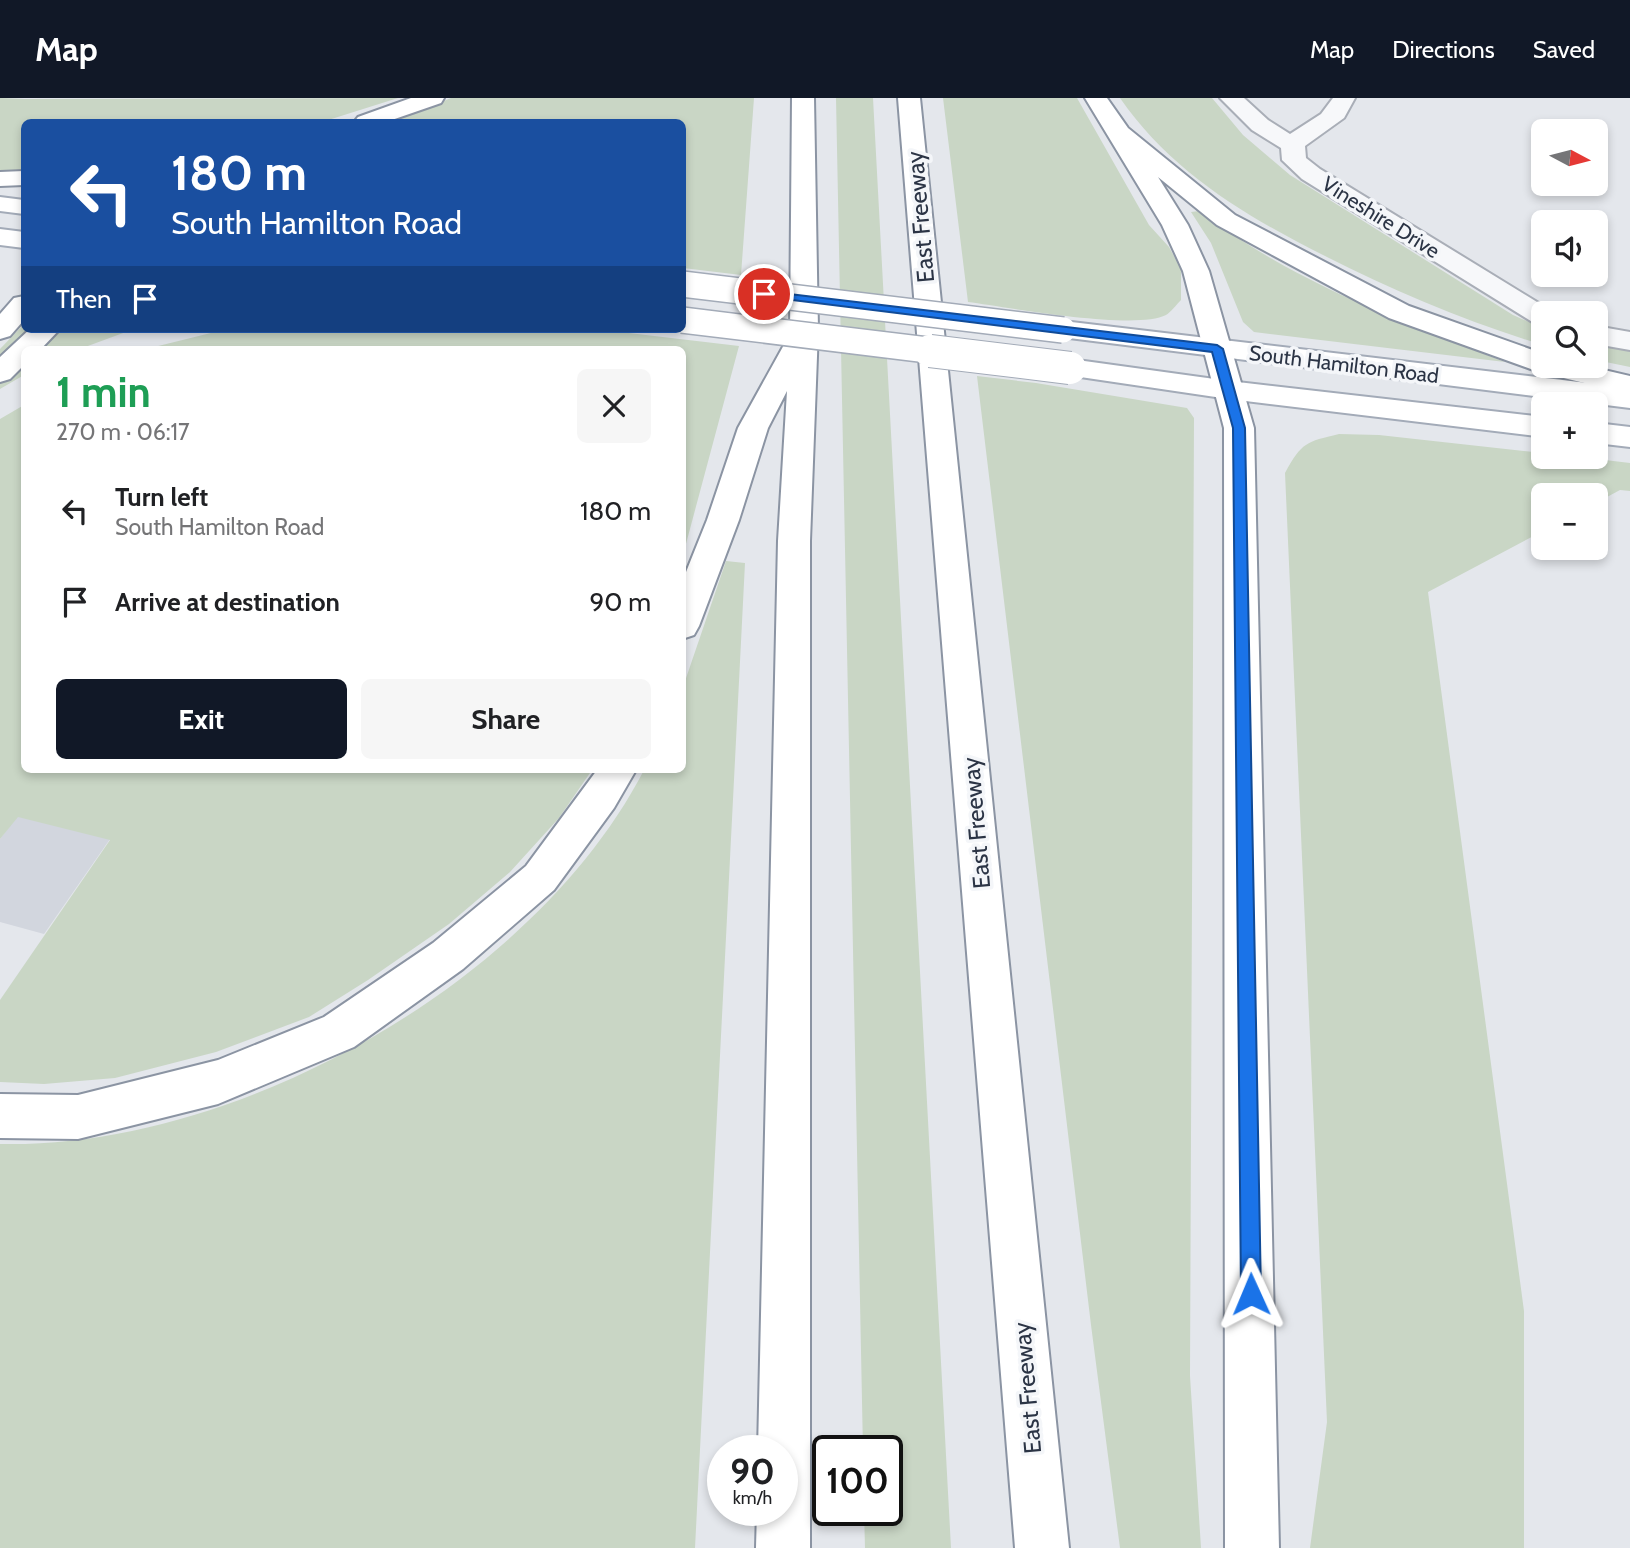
<!DOCTYPE html>
<html lang="en">
<head>
<meta charset="utf-8">
<style>
	:root { --surface:#fff; --page:#f6f6f6; --text:#202124; --muted:#757577; --accent:#111827 }
	body { margin:0; font-family:Cabin,sans-serif; background:var(--page); color:var(--text); height:100vh; display:flex; flex-direction:column; font-size:26px; white-space:nowrap }
	* { box-sizing:border-box; margin:0 }
	p { font-size:23px; color:var(--muted) }
	.icon { flex:none; width:38px; height:38px; fill:none; stroke:currentColor; stroke-width:2; stroke-linecap:round; stroke-linejoin:round }
	.map { position:relative; flex:1; overflow:hidden }
	.sheet { position:absolute; left:21px; top:248px; width:665px; height:427px; display:flex; flex-direction:column; background:var(--surface); border-radius:10px; box-shadow:0 4px 10px #0003 }
	.sheet>* { flex:none }
	.banner { position:absolute; left:21px; top:21px; width:665px; height:214px; border-radius:10px; box-shadow:0 4px 10px #0003; background:#1a4fa0; color:#fff; overflow:hidden }
	.needle { width:46px; rotate:97deg }
	.tools { position:absolute; left:1531px; top:21px; display:grid; gap:14px }
	.tools a { display:grid; place-items:center; width:77px; height:77px; border-radius:10px; background:var(--surface); box-shadow:0 4px 10px #0003; font-size:35px }
	.speed { position:absolute; left:707px; top:1337px; display:flex; gap:14px; font-size:35px; font-weight:700; text-align:center }
	.speed>* { display:grid; place-content:center; width:91px; height:91px; border-radius:50%; background:var(--surface); box-shadow:0 4px 10px #0003; line-height:1 }
	.speed small { font-size:18px; font-weight:400 }
	.speed .limit { border:4px solid #111; border-radius:10px; background:#fff; color:#111 }
	.pin { position:absolute; display:grid; place-items:center; width:60px; height:60px; color:#fff; margin:-30px; border:4px solid #fff; border-radius:50%; box-shadow:0 2px 7px #0007 }
	.me { position:absolute; width:77px; margin:-38px; rotate:359deg; stroke-linejoin:round; filter:drop-shadow(0 0 5px #0008) }
	.turn { display:flex; align-items:center; gap:24px; height:147px; padding:0 35px; font-size:32px }
	.turn .icon { width:91px; height:91px; stroke-width:2.5 }
	.turn b { display:block; font-size:49px; line-height:60px }
	.then { display:flex; align-items:center; height:66px; padding:0 35px; background:#0003; gap:14px; font-size:26px }
	.round { display:grid; place-items:center; flex:none; width:74px; height:74px; border-radius:10px; background:var(--page) }
	.head { display:flex; align-items:center; justify-content:space-between; height:119px; padding:0 35px }
	h1 { font-size:42px; font-weight:700; line-height:52px; color:#1e9e55 }
	.button { display:flex; gap:14px; margin-top:auto; padding:14px 35px }
	.button a { flex:1; height:80px; border-radius:10px; background:var(--accent); color:#fff; font-size:28px; font-weight:700; line-height:80px; text-align:center }
	.button a+a { background:var(--page); color:var(--text) }
	ul { padding:0; list-style:none }
	li { display:flex; align-items:center; gap:21px; height:91px; padding:0 35px }
	li div { flex:1 }
	li b { display:block; font-size:26px }
	li em { font-style:normal }
	header { display:flex; align-items:center; gap:42px; box-sizing:border-box; height:98px; padding:0 35px; background:var(--accent); color:#fff }
	header strong { font-size:33px }
	nav { display:flex; gap:38px; margin-inline-start:auto; font-size:24px }
	.map>svg:first-child { display:block }
	.built { fill:#d2d6de }
	.green { fill:#c9d6c5 }
	.lines { fill:none; stroke-linecap:round; stroke-linejoin:round }
	.minor-casing { stroke:#a9aeb7; stroke-width:4 }
	.primary-casing { stroke:#a3abb8; stroke-width:4 }
	.motorway-casing { stroke:#8b94a3; stroke-width:4 }
	.minor { fill:#f7f8fa; fill-rule:evenodd }
	.primary { fill:#fff; fill-rule:evenodd }
	.motorway { fill:#fff; fill-rule:evenodd }
	.primary-bridge-far1-casing { stroke:#a3abb8; stroke-width:28; stroke-linecap:butt }
	.primary-bridge-casing { stroke:#a3abb8; stroke-width:34; stroke-linecap:butt }
	.primary-bridge-far1 { stroke:#fff; stroke-width:25 }
	.primary-bridge { stroke:#fff; stroke-width:32 }
	.route { fill:#1a73e8; stroke:#114b97; stroke-width:2 }
	.labels { text-anchor:middle; dominant-baseline:central; stroke-width:7; stroke-linejoin:round; paint-order:stroke }
	.far-street-label { font-size:21px; fill:#2b3445; stroke:#f4f6f9 }
	.street-label { font-size:24px; fill:#2b3445; stroke:#f4f6f9 }
</style>
</head>
<body>
<header>
<strong>Map</strong>
<nav><a>Map</a><a>Directions</a><a>Saved</a></nav>
</header>
<div class="map">
<svg width="1630" height="1450" viewBox="0 0 1630 1450">
	<rect width="100%" height="100%" fill="#e4e7ec"/>
	<path class="built" d="M 17,718 L 110,741 L 44,836 L 0,824 L 0,741 Z"/>
	<path class="green" d="M 0,0 L 25,1 L 398,0 L 322,24 L 24,24 L 24,72 L 0,73 Z
		M 451,0 L 754,0 L 741,177 L 683,170 L 682,24 L 393,24 Z
		M 836,0 L 873,0 L 951,1450 L 865,1450 L 864,1412 L 887,1412 L 887,1353 L 863,1353 Z
		M 943,0 L 1077,0 L 1149,127 L 1169,149 L 1181,171 L 1181,202 C 1176,207 1171,214 1166,217 C 1135,233 1007,209 968,204 Z
		M 1120,0 L 1212,0 L 1243,37 L 1290,77 L 1513,217 L 1543,230 L 1543,247 C 1468,224 1396,194 1325,158 C 1247,119 1171,74 1120,0 Z
		M 1199,113 C 1218,126 1237,140 1257,152 C 1334,199 1420,231 1505,264 L 1254,234 L 1243,224 L 1211,145 L 1191,114 Z
		M 24,226 L 24,231 L 134,231 L 77,252 L 24,252 L 24,277 L 0,291 L 0,251 Z
		M 227,231 L 595,231 L 739,248 L 683,457 L 682,252 L 142,252 Z
		M 1596,247 L 1630,252 L 1630,269 L 1596,262 Z
		M 977,278 L 1036,285 L 1187,310 L 1194,320 L 1190,1278 L 1201,1450 L 1120,1450 L 1091,1227 Z
		M 24,307 L 24,672 L 592,672 L 559,720 L 510,774 L 449,826 L 368,882 L 309,919 L 216,954 L 115,980 L 44,986 L 0,984 L 0,902 L 110,742 L 18,719 L 0,741 L 0,321 Z
		M 1339,336 L 1379,337 L 1543,355 L 1544,359 L 1580,359 L 1630,365 L 1630,393 L 1620,392 L 1596,405 L 1596,397 L 1544,397 L 1543,433 L 1428,494 L 1524,1213 L 1524,1450 L 1310,1450 L 1327,1324 L 1285,375 C 1302,344 1306,344 1339,336 Z
		M 726,463 L 745,465 L 695,1450 L 0,1450 L 0,1046 C 237,1051 534,885 644,672 L 682,672 L 683,589 Z"/>
	<g class="lines">
		<g class="minor-casing">
			<path id="minor" d="M 1220,0 L 1244,0 L 1268,22 L 1290,36 L 1321,16 L 1333,0 L 1355,0 L 1344,20 L 1305,48 L 1306,60 L 1320,71 L 1555,215 L 1544,215 L 1544,227 L 1534,225 L 1302,81 L 1282,62 L 1281,50 L 1252,32 Z
				M 1596,228 L 1630,234 L 1630,252 L 1596,246 Z"/>
		</g>
		<g class="primary-casing">
			<path id="primary" d="M 0,99 L 24,102 L 24,116 L 0,113 Z
				M 0,131 L 24,134 L 24,150 L 0,147 Z
				M 1063,223 L 1630,290 L 1630,310 L 1053,238 L 1049,232 L 1053,226 Z
				M 1070,261 L 1229,283 L 1544,319 L 1544,339 L 1229,301 L 1060,276 L 1056,270 L 1060,264 Z
				M 1596,325 L 1630,329 L 1630,349 L 1596,345 Z"/>
		</g>
		<g class="motorway-casing">
			<path id="motorway" d="M 411,0 L 444,0 L 441,5 L 386,24 L 354,24 L 358,19 Z
				M 792,0 L 814,0 L 818,232 L 810,443 L 810,1450 L 756,1450 L 757,1412 L 782,1412 L 782,1353 L 758,1353 L 778,443 L 787,293 L 768,330 L 739,422 L 699,528 L 694,537 L 682,541 L 682,484 L 707,422 L 738,330 L 790,236 Z
				M 898,0 L 920,0 L 1069,1450 L 1015,1450 Z
				M 1085,0 L 1107,0 L 1128,30 L 1235,117 L 1409,208 L 1544,256 L 1544,268 L 1587,268 L 1630,278 L 1630,296 L 1539,274 L 1389,220 L 1217,127 L 1158,79 L 1188,127 L 1209,173 L 1254,330 L 1279,1450 L 1225,1450 L 1224,330 L 1183,173 L 1162,127 Z
				M 24,73 L 24,87 L 0,88 L 0,74 Z
				M 24,198 L 24,222 L 10,238 L 0,241 L 0,216 L 14,200 Z
				M 30,231 L 60,231 L 40,252 L 24,252 L 24,267 L 10,281 L 0,284 L 0,259 Z
				M 597,672 L 636,672 L 614,710 L 554,792 L 463,871 L 354,949 L 218,1006 L 78,1041 L 0,1040 L 0,996 L 78,997 L 218,962 L 324,919 L 433,845 L 526,768 Z"/>
		</g>
		<use href="#minor" class="minor"/>
		<use href="#primary" class="primary"/>
		<use href="#motorway" class="motorway"/>
		<g class="primary-bridge-far1-casing">
			<path id="primary-bridge-far1" d="M 682,186 L 1063,232
				M 682,222 L 944,254"/>
		</g>
		<g class="primary-bridge-casing">
			<path id="primary-bridge" d="M 930,253 L 1070,270"/>
		</g>
		<use href="#primary-bridge-far1" class="primary-bridge-far1"/>
		<use href="#primary-bridge" class="primary-bridge"/>
	</g>
	<path class="route" d="M 764,193 L 1217,247 L 1223,251 L 1245,330 L 1261,1196 L 1258,1203 L 1251,1206 L 1244,1203 L 1241,1196 L 1233,330 L 1212,254 L 760,198 L 758,196 Z"/>
	<g class="labels">
		<g class="far-street-label">
			<text transform="translate(1381 119) rotate(32)">Vineshire Drive</text>
			<text transform="translate(1344 266) rotate(7)">South Hamilton Road</text>
		</g>
		<g class="street-label">
			<text transform="translate(920 119) rotate(-95)">East Freeway</text>
			<text transform="translate(976 725) rotate(-95)">East Freeway</text>
			<text transform="translate(1027 1290) rotate(-95)">East Freeway</text>
		</g>
	</g>
</svg>
<div class="tools">
<a><svg class="needle" viewBox="-14 -14 28 28"><path d="M0-13l5 13h-10z" fill="#e53935"/><path d="M0 13l5-13h-10z" fill="#757577"/></svg></a>
<a><svg class="icon" aria-label="sound" viewBox="0 0 24 24"><path d="M4 9h4l5-4v14l-5-4H4zM17 9q2 3 0 6"/></svg></a>
<a><svg class="icon" aria-label="search" viewBox="0 0 24 24"><circle cx="10" cy="10" r="6"/><path d="M15 15l6 6"/></svg></a>
<a>+</a>
<a>−</a>
</div>
<div class="speed"><div>90<small>km/h</small></div><div class="limit">100</div></div>
<div class="pin" style="left:764px;top:196px;background:#d93025"><svg class="icon" aria-label="arrive" viewBox="0 0 24 24"><path d="M6 21V4h12l-3 4 3 4H6"/></svg></div>
<svg class="me" style="left:1251px;top:1196px" viewBox="-20 -20 40 40"><path d="M0-17L14 15 0 8-14 15z" fill="#1a73e8" stroke="#fff" stroke-width="4"/></svg>
<div class="banner">
<div class="turn"><svg class="icon" aria-label="left" viewBox="0 0 24 24"><path d="M17 20v-9H6M10 6l-5 5 5 5"/></svg><div><b>180 m</b>South Hamilton Road</div></div>
<div class="then">Then<svg class="icon" aria-label="arrive" viewBox="0 0 24 24"><path d="M6 21V4h12l-3 4 3 4H6"/></svg></div>
</div>
<section class="sheet">
<div class="head"><div><h1>1 min</h1><p>270 m · 06:17</p></div><a class="round"><svg class="icon" aria-label="close" viewBox="0 0 24 24"><path d="M6 6l12 12M18 6L6 18"/></svg></a></div>
<ul>
<li><svg class="icon" aria-label="left" viewBox="0 0 24 24"><path d="M17 20v-9H6M10 6l-5 5 5 5"/></svg><div><b>Turn left</b><p>South Hamilton Road</p></div><em>180 m</em></li>
<li><svg class="icon" aria-label="arrive" viewBox="0 0 24 24"><path d="M6 21V4h12l-3 4 3 4H6"/></svg><div><b>Arrive at destination</b></div><em>90 m</em></li>
</ul>
<div class="button"><a>Exit</a><a>Share</a></div>
</section>
</div>
</body>
</html>
